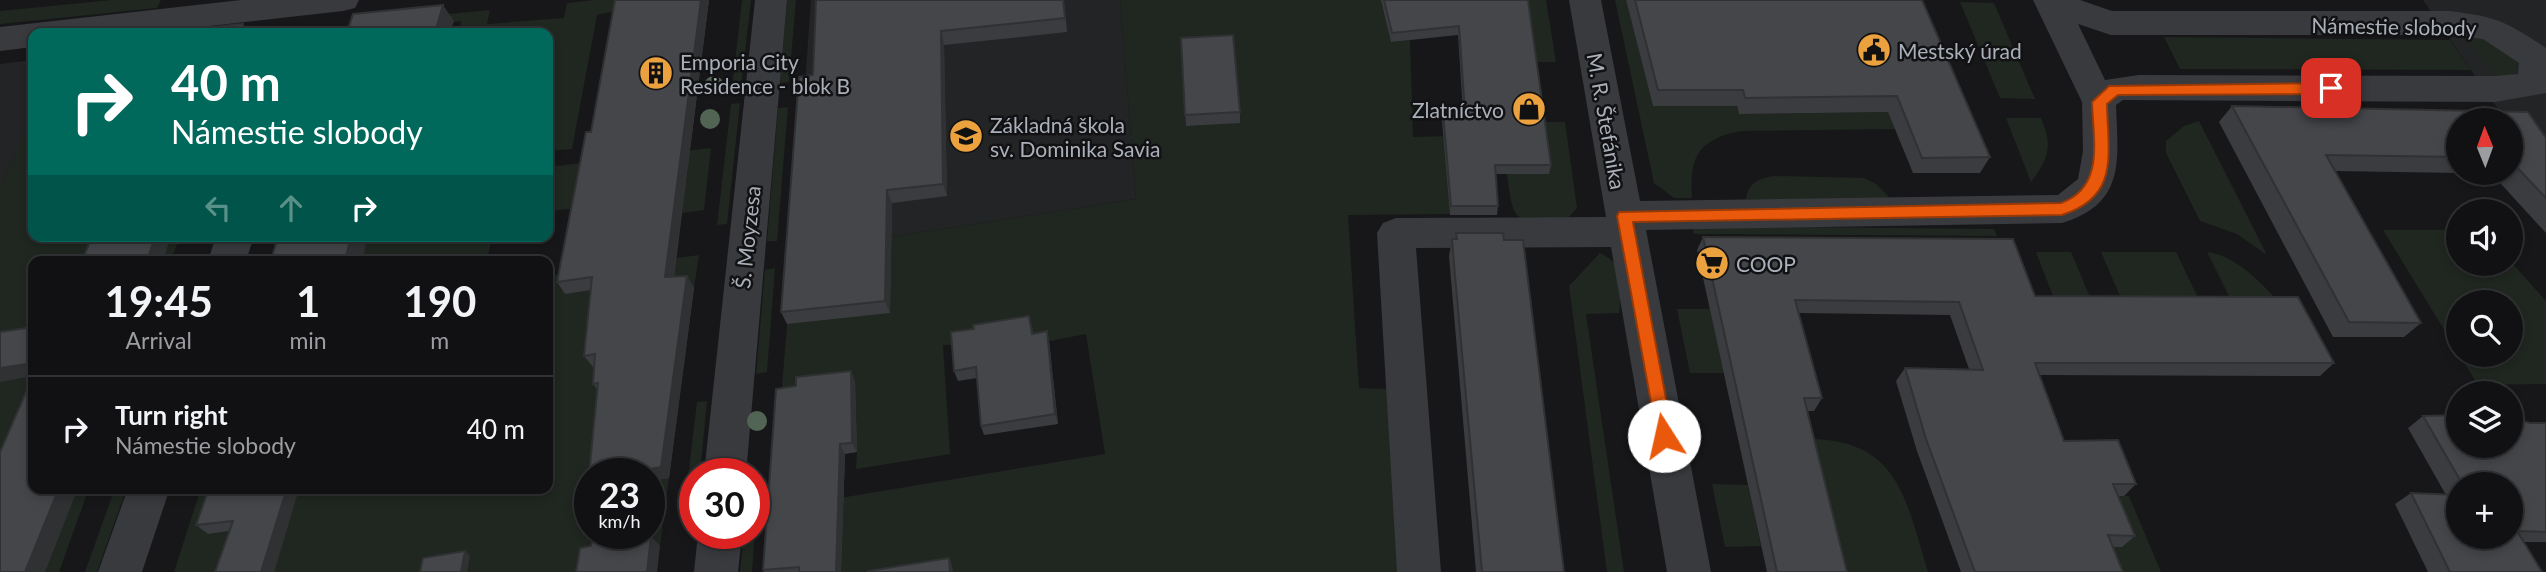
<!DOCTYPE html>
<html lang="en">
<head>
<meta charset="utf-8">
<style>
	:root { --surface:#111113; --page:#1a1a1c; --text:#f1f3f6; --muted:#9c9da0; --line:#303133 }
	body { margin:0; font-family:Lato,sans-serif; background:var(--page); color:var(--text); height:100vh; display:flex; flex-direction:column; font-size:26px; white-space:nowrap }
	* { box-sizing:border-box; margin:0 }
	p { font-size:23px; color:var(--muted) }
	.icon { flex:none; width:38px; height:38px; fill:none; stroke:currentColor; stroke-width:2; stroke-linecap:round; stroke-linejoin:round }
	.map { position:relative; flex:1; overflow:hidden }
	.panel { position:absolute; left:28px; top:256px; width:525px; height:238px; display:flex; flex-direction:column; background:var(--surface); border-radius:14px; box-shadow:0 4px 10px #0003,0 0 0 2px var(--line) }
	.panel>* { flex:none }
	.top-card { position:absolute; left:28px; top:28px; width:525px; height:214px; border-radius:14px; box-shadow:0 4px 10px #0003,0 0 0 2px var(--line); background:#00695c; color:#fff; overflow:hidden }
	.needle { width:46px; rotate:359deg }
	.controls { position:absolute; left:2446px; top:108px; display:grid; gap:14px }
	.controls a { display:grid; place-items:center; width:77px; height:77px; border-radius:50%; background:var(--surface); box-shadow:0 4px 10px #0003,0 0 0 2px var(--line); font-size:35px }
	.speed { position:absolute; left:574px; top:458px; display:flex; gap:14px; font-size:35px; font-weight:700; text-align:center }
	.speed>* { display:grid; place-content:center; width:91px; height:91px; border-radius:50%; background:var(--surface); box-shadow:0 4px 10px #0003,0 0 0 2px var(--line); line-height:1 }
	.speed small { font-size:18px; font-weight:400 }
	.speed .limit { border:10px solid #d22; background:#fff; color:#111 }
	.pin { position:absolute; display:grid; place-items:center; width:60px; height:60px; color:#fff; margin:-30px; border-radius:14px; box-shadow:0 4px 10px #0006 }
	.me { position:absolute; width:77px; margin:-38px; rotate:350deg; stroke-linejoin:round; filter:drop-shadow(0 0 5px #0008) }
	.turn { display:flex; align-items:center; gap:24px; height:147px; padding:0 28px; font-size:32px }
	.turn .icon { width:91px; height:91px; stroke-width:2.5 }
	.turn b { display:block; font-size:49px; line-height:60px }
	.lanes { display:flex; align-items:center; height:66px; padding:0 28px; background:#0003; justify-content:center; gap:35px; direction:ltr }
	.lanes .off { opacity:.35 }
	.eta { display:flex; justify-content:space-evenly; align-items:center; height:119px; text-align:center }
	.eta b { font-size:42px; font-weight:700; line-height:49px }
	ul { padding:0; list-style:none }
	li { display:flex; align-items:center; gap:21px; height:105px; padding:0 28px; border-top:2px solid var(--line) }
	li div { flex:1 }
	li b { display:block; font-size:26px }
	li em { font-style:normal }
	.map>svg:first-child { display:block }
	.built { fill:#232426 }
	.green { fill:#1f2720 }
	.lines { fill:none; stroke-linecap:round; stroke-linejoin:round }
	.minor { fill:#383a3e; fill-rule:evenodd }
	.tree { fill:#526453 }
	.wall { fill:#3a3c3f; fill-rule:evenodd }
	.shaded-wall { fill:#303133 }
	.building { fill:#444649; stroke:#303133; stroke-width:2 }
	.route { fill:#ea580c; stroke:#983908; stroke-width:2 }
	.labels { text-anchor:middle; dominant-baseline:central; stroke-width:5; stroke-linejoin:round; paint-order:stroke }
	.street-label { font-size:21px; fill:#aab0b9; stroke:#121214 }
	.poi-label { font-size:21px; fill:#aab0b9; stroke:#121214; text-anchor:start }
</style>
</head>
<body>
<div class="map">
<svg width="2546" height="572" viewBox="0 0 2546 572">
	<rect width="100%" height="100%" fill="#171719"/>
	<path class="built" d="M 811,0 L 1120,0 L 1136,199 L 793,252 Z
		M 2423,0 L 2546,0 L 2546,179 L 2511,121 L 2506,121 Z
		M 33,60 L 33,132 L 25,134 L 0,186 L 0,64 Z"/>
	<path class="green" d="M 112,0 L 161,0 L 157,8 L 0,24 L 0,11 Z
		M 594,0 L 665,0 L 597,15 L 572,149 L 548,151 L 548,33 L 480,33 L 481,27 L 460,28 L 461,21 L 345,33 L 348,24 L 490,10 L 487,24 L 564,18 L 567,3 Z
		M 742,0 L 751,0 L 741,87 L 732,88 Z
		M 787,0 L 796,0 L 789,82 L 780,83 Z
		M 1120,0 L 1382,0 L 1391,42 L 1410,40 L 1413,137 L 1490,135 L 1447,176 L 1450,214 L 1348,215 L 1359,388 L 1387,389 L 1401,572 L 770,572 L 773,509 L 1105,454 L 1086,334 L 1034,344 L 943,345 L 950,454 L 856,469 L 857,452 L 781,399 L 793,252 L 1136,199 Z
		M 1525,0 L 1546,0 L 1556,62 L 1534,62 Z
		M 1615,0 L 1626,0 L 1653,106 L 1719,46 L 1739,114 L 1889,112 L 1895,129 L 1741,131 C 1699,139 1689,156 1692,198 L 1674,198 L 1654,183 Z
		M 1960,2 L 1994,3 L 2035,99 L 2000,98 Z
		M 2463,32 L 2474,33 L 2515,55 L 2518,70 L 2514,75 L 2495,78 Z
		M 2164,37 L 2450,40 L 2471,70 L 2180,69 Z
		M 740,103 L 727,224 L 717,225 L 731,104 Z
		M 788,107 L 777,241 L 767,241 L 778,108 Z
		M 2006,118 L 2041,118 C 2053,146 2049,158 2031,182 Z
		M 2199,121 L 2267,255 L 2237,234 L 2200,221 L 2166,153 L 2166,141 L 2184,126 Z
		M 1543,122 L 1565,122 L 1577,208 L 1565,221 C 1514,220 1514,227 1507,174 L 1549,174 Z
		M 33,132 L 33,236 L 180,236 L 171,261 L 33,261 L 33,488 L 89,488 L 59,572 L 0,572 L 0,186 L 25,133 Z
		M 711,148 L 704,210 L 682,213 L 688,168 L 587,178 L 581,208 L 548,211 L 548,167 Z
		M 1774,176 L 1864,178 L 1876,184 L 1892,200 L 1746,199 C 1749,182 1758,179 1774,176 Z
		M 1692,226 L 1994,229 L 1997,236 L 1694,234 Z
		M 2383,230 L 2459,230 L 2459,264 L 2511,262 L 2546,301 L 2546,384 L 2478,385 L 2459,355 L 2511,355 L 2511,303 L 2459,303 L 2459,354 Z
		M 280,236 L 492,236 L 487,261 L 273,261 Z
		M 2036,252 L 2071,252 L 2095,309 L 2058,309 Z
		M 2101,252 L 2176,252 L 2204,310 L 2126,310 Z
		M 2207,252 C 2237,255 2267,288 2285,310 L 2236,310 Z
		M 1600,253 C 1628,266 1621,287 1619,313 L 1586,314 L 1624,572 L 1607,572 L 1569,286 Z
		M 699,255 L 694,288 L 657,290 L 683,356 L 590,474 L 590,534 L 649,534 L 652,481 L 669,478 L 660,546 L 590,558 L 587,572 L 174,572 L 201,488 L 548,488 L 548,276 Z
		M 775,268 L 767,372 L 756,374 L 765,270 Z
		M 1677,309 L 1710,309 L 1724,373 L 1690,373 Z
		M 707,401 L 700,474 L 695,474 L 695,485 L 687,486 L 697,402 Z
		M 1803,439 C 1898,437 1905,496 1928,572 L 1836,572 Z
		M 1712,484 L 1748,485 L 1761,546 L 1725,547 Z
		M 126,490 L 97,572 L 85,572 L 114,491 Z
		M 2101,496 L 2129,496 L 2161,572 L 2106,572 L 2096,546 L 2121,547 Z
		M 754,504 L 757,504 L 752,572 L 740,572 L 744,534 L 754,534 Z"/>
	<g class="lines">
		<path class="minor" d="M 241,0 L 359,0 L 355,8 L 343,11 L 149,33 L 33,33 L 33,47 L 0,51 L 0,27 Z
			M 755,0 L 787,0 L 746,474 L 704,474 Z
			M 1569,0 L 1601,0 L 1640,201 L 2058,195 L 2078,179 L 2083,151 L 2082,102 L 2033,0 L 2080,0 L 2112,11 L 2449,11 C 2498,17 2505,21 2546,48 L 2546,93 L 2495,102 L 2123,100 L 2116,105 C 2118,161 2126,203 2062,223 L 1646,230 L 1711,572 L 1667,572 L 1611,247 L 1416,248 L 1441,572 L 1397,572 L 1377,233 L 1383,223 L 1396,218 L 1606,217 ZM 2078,24 L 2111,35 L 2449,35 L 2483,39 L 2519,63 L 2518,74 L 2495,76 L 2139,75 L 2105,80 Z
			M 216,236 L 254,236 L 246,261 L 208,261 Z
			M 128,488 L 170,488 L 142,572 L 98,572 Z
			M 698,534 L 742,534 L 738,572 L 694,572 Z"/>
	</g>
	<g class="tree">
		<circle cx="714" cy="86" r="10"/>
		<circle cx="710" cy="119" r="10"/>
		<circle cx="757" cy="421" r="10"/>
	</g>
	<path class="wall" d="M 615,0 L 709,0 L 674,277 L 687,276 L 694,288 L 669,478 L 652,481 L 649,498 L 649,474 L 590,474 L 590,487 L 588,485 L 597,389 L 593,384 L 594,367 L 593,367 L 584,356 L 591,290 L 565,294 L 557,282 L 591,132 Z
		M 816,0 L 1064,0 L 1067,32 L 944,45 L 947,196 L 892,203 L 890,313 L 787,324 L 781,312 L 813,75 Z
		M 1381,0 L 1528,0 L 1551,165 L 1549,174 L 1496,174 L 1498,206 L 1497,215 L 1450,215 L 1442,121 L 1443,112 L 1463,112 L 1458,35 L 1391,42 Z
		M 1626,0 L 1922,0 L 1990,157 L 1980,173 L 1913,173 L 1888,112 L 1739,114 L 1737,106 L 1653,106 Z
		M 1181,38 L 1240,112 L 1240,123 L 1186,126 Z
		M 2232,106 L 2528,112 L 2546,138 L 2546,233 L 2491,173 L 2485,173 L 2511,173 L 2511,121 L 2459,121 L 2459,173 L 2335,171 L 2421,323 L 2404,337 L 2333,337 L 2219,122 Z
		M 1456,233 L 1504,240 L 1564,572 L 1476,572 L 1449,256 L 1452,239 L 1455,239 Z
		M 1703,237 L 2035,296 L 2334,363 L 2320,376 L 2039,375 L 2064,441 L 2136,484 L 2124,496 L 2117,496 L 2135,536 L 2122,547 L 2113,547 L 2123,572 L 1961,572 L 1917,451 L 1896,381 L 1905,368 L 1969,369 L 1950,315 L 1799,313 L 1822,398 L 1814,411 L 1807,411 L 1847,572 L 1767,572 L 1697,250 Z
		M 1032,326 L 1033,333 L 1049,341 L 1058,424 L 984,435 L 981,426 L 977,378 L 958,381 L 954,371 Z
		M 855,381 L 857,452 L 845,454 L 841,572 L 764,572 L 763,570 L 796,386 Z
		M 2423,416 L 2459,446 L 2530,423 L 2546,423 L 2546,542 L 2524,542 L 2542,572 L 2428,572 L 2395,504 L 2411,493 L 2446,495 L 2408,428 ZM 2459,485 L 2511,485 L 2459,537 Z
		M 299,488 L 274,572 L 215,572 L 229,531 L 208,534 L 196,525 Z"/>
	<path class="shaded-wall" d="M 701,0 L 709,0 L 672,289 L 665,277 Z
		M 443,5 L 454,21 L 450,33 L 435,33 Z
		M 243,24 L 251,33 L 240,33 Z
		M 941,31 L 944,45 L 947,196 L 943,184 Z
		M 887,190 L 892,203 L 890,313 L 885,301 Z
		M 155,236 L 171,236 L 163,261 L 147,261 Z
		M 351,236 L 368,236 L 362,261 L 345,261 Z
		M 687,276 L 694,288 L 669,478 L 652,481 L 649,498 L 649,474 L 643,474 L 644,470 Z
		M 1047,331 L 1049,341 L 1058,424 L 1055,414 Z
		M 33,363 L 33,376 L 0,382 L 0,368 Z
		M 851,371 L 855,381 L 857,452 L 852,443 Z
		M 840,444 L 845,454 L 841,572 L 836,572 Z
		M 59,488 L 78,488 L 45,572 L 25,572 Z
		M 287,488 L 299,488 L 274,572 L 261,572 Z
		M 634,534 L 644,534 L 642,549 L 633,539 Z
		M 651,536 L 660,546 L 657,572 L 647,572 Z
		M 465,551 L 470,556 L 467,572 L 461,572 Z
		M 949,558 L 952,565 L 953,572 L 950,572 Z"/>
	<path class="building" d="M 615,0 L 701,0 L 665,277 L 687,276 L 661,467 L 644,470 L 643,474 L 590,474 L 590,485 L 588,485 L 598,383 L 593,384 L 595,354 L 584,356 L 592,277 L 557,282 L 586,132 L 591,132 Z
		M 816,0 L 1063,0 L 1065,18 L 941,31 L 943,184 L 887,190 L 885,301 L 781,312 L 799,77 L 813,75 Z
		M 1384,0 L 1528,0 L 1551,165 L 1495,165 L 1498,206 L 1451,206 L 1443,112 L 1465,112 L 1459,26 L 1392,33 Z
		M 1635,0 L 1922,0 L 1990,157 L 1922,158 L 1897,96 L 1745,98 L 1743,90 L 1658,90 Z
		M 443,5 L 435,33 L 347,33 L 353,14 Z
		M 243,24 L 240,33 L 156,33 Z
		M 1233,35 L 1240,112 L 1185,115 L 1181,38 Z
		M 2232,106 L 2528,112 L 2546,138 L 2546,198 L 2511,161 L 2511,121 L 2459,121 L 2459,157 L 2326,155 L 2421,323 L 2349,322 Z
		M 1456,233 L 1503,233 L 1504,240 L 1523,240 L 1564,572 L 1482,572 L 1455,276 L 1452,239 L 1457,239 Z
		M 92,236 L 155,236 L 147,261 L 82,261 Z
		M 278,236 L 351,236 L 345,261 L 271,261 Z
		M 1703,237 L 2013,239 L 2035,296 L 2298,297 L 2334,363 L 2035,363 L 2064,441 L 2118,440 L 2136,484 L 2113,484 L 2135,536 L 2108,535 L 2123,572 L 1975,572 L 1926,439 L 1905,368 L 1983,370 L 1959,302 L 1795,300 L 1822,398 L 1804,398 L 1847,572 L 1777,572 Z
		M 1029,316 L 1032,334 L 1047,331 L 1055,414 L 981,426 L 976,367 L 954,371 L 951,332 L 974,329 L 973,325 Z
		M 33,327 L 33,363 L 0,368 L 0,332 Z
		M 851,371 L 852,443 L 840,444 L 836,572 L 799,572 L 799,567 L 763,570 L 776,389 L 796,386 L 796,377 Z
		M 33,376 L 33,488 L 59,488 L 25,572 L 0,572 L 0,452 Z
		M 2459,415 L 2459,446 L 2511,446 L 2511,419 L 2516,419 L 2530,423 L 2546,423 L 2546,532 L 2517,531 L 2542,572 L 2450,572 L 2411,493 L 2459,495 L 2459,537 L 2511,537 L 2511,485 L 2463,485 L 2423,416 Z
		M 209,488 L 287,488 L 261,572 L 215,572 L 233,521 L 196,525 Z
		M 594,534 L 634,534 L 633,539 L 651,536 L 647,572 L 576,572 L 580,548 L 591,546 Z
		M 465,551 L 461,572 L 420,572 L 423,558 Z
		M 949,558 L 950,572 L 868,572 L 868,571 Z"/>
	<path class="route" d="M 2331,83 L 2338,88 L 2331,94 L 2118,95 L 2107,104 C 2108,154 2120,197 2062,215 L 1633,222 L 1673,436 L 1664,443 L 1658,441 L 1617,216 L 1619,212 L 2061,203 C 2105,187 2093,140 2092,102 L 2109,86 Z"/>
	<defs>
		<g id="civic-disc" transform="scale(1.75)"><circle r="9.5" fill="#eba13e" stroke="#121214"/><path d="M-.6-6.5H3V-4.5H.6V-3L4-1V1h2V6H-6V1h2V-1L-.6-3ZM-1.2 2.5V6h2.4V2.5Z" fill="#111"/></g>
		<g id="building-disc" transform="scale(1.75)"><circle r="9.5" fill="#eba13e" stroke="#121214"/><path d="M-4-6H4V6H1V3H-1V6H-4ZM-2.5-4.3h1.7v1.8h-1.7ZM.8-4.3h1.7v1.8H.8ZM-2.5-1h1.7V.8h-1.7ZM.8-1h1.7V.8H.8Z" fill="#111"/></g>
		<g id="shop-disc" transform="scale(1.75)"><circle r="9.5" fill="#eba13e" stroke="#121214"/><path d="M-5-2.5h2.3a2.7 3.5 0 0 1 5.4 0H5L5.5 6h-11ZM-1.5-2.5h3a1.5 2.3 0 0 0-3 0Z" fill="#111"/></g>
		<g id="school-disc" transform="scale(1.75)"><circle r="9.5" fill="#eba13e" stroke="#121214"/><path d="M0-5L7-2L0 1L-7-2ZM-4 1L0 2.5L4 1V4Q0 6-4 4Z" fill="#111"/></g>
		<g id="supermarket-disc" transform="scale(1.75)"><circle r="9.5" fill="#eba13e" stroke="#121214"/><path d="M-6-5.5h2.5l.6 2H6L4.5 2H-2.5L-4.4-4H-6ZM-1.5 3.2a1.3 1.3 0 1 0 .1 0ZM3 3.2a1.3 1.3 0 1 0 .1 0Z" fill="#111"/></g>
	</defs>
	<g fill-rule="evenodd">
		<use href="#civic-disc" x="1874" y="50"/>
		<use href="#building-disc" x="656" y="73"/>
		<use href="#shop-disc" x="1529" y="109"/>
		<use href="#school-disc" x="966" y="136"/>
		<use href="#supermarket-disc" x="1712" y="263"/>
	</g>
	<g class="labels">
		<g class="street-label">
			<text transform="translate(2394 26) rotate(1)">Námestie slobody</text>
			<text transform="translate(1607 121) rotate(80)">M. R. Štefánika</text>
			<text transform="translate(747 237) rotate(-84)">Š. Moyzesa</text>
		</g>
		<g class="poi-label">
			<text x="1898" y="50">Mestský úrad</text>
			<text x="680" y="61">Emporia City<tspan x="680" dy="24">Residence - blok B</tspan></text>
			<text x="1504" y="109" text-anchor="end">Zlatníctvo</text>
			<text x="990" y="124">Základná škola<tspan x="990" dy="24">sv. Dominika Savia</tspan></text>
			<text x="1736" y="263">COOP</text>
		</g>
	</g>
</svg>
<div class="controls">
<a><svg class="needle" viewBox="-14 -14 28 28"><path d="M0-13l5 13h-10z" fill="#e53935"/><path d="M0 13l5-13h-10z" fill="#9c9da0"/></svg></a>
<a><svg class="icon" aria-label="sound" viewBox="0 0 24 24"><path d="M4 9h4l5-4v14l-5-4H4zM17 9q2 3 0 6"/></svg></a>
<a><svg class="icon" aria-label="search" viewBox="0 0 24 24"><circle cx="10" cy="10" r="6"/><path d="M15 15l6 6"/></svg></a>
<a><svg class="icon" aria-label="layers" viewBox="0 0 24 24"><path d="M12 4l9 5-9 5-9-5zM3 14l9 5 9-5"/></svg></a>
<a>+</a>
</div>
<div class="speed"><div>23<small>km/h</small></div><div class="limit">30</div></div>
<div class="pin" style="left:2331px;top:88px;background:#d93025"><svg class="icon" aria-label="arrive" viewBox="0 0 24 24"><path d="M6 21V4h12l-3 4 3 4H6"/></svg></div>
<svg class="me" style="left:1664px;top:436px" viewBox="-20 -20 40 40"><circle r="19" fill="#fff"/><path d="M0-13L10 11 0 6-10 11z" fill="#ea580c"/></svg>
<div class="top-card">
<div class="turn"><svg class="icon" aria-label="right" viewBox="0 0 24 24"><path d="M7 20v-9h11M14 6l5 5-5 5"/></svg><div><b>40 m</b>Námestie slobody</div></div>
<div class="lanes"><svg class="icon off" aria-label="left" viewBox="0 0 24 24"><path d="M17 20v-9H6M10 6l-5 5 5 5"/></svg><svg class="icon off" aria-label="ahead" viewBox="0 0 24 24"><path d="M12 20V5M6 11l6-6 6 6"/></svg><svg class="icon" aria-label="right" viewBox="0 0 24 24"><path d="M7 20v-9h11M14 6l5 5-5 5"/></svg></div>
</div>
<section class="panel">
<div class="eta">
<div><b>19:45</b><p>Arrival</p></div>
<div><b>1</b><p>min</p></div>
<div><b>190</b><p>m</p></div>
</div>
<ul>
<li><svg class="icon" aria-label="right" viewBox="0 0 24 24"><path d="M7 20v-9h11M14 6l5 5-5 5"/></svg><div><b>Turn right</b><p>Námestie slobody</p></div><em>40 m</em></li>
</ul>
</section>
</div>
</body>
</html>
